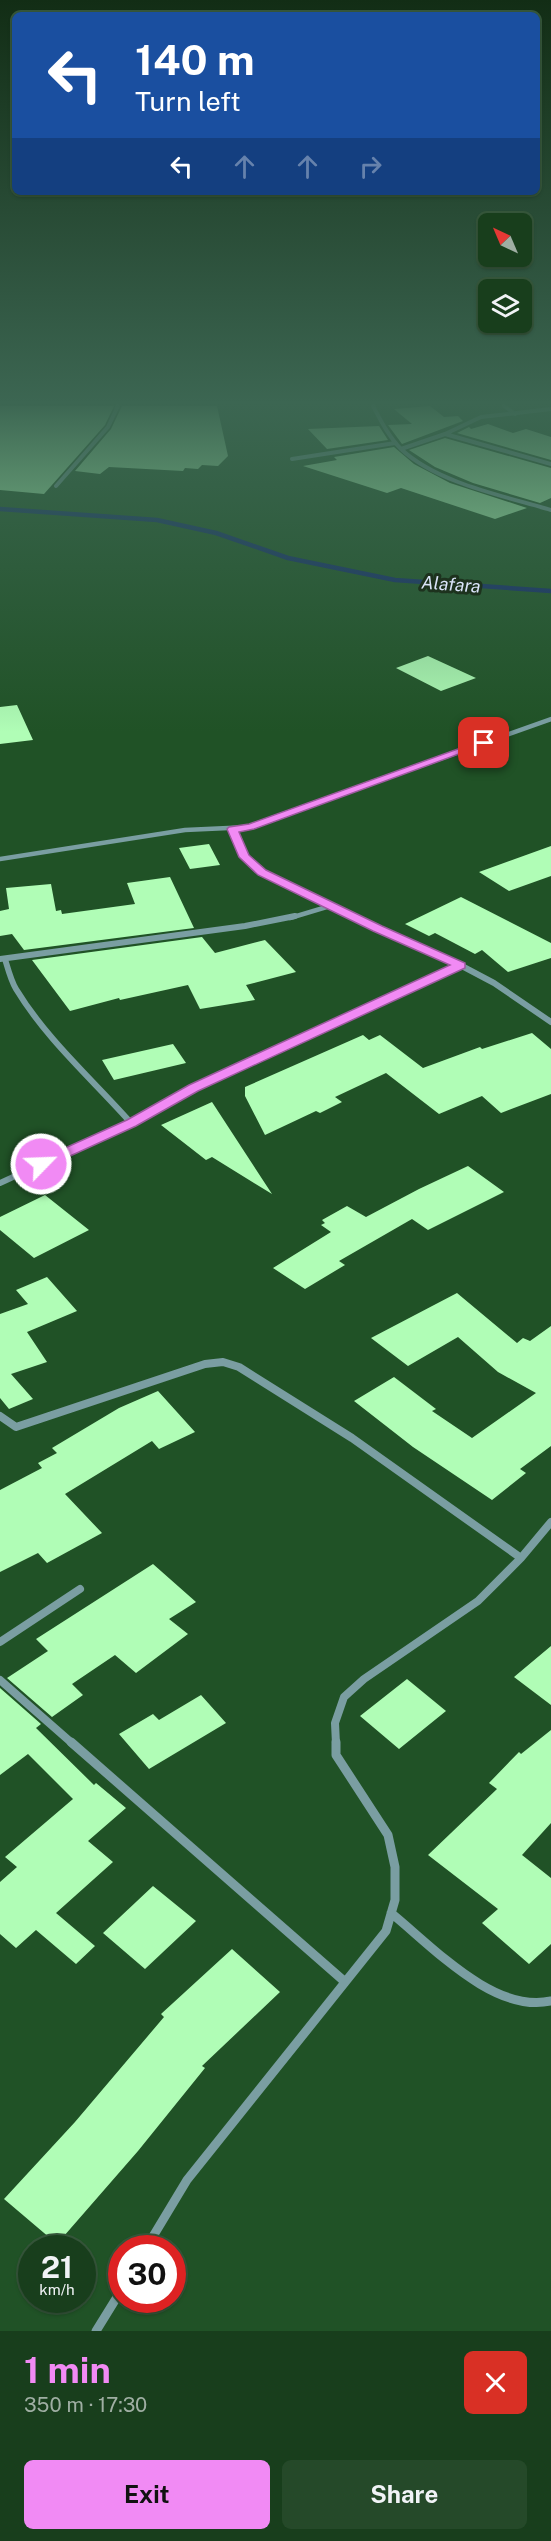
<!DOCTYPE html>
<html lang="en">
<head>
<meta charset="utf-8">
<style>
	:root { --surface:#183e1c; --page:#254929; --text:#f1f3f6; --muted:#9faea3; --line:#36573b; --accent:#f18af4 }
	body { margin:0; font-family:"Public Sans",sans-serif; background:var(--page); color:var(--text); height:100vh; display:flex; flex-direction:column; font-size:22px; white-space:nowrap }
	* { box-sizing:border-box; margin:0 }
	p { font-size:20px; color:var(--muted) }
	.icon { flex:none; width:33px; height:33px; fill:none; stroke:currentColor; stroke-width:2; stroke-linecap:round; stroke-linejoin:round }
	.map { position:relative; height:2331px; overflow:hidden }
	.sheet { display:flex; flex-direction:column; background:var(--surface); flex:1 }
	.sheet>* { flex:none }
	.banner { position:absolute; left:12px; top:12px; width:528px; height:183px; border-radius:9px; box-shadow:0 2px 4px #0004,0 0 0 2px var(--line); background:#1a4fa0; color:#fff; overflow:hidden }
	.needle { width:39px; rotate:316deg }
	.buttons { position:absolute; left:478px; top:213px; display:grid; gap:12px }
	.buttons a { display:grid; place-items:center; width:54px; height:54px; border-radius:9px; background:var(--surface); box-shadow:0 2px 4px #0004,0 0 0 2px var(--line); font-size:30px }
	.speed { position:absolute; left:18px; top:2235px; display:flex; gap:12px; font-size:30px; font-weight:700; text-align:center }
	.speed>* { display:grid; place-content:center; width:78px; height:78px; border-radius:50%; background:var(--surface); box-shadow:0 2px 4px #0004,0 0 0 2px var(--line); line-height:1 }
	.speed small { font-size:15px; font-weight:400 }
	.speed .limit { border:9px solid #d22; background:#fff; color:#111 }
	.pin { position:absolute; display:grid; place-items:center; width:51px; height:51px; color:#fff; margin:-26px; border-radius:12px; box-shadow:0 3px 9px #0006 }
	.me { position:absolute; width:66px; margin:-33px; rotate:66deg; stroke-linejoin:round; filter:drop-shadow(0 0 4px #0008) }
	.turn { display:flex; align-items:center; gap:21px; height:126px; padding:0 24px; font-size:27px }
	.turn .icon { width:78px; height:78px; stroke-width:2.5 }
	.turn b { display:block; font-size:42px; line-height:51px }
	.lanes { display:flex; align-items:center; height:57px; padding:0 24px; background:#0003; justify-content:center; gap:30px; direction:ltr }
	.lanes .off { opacity:.35 }
	.round { display:grid; place-items:center; flex:none; width:63px; height:63px; border-radius:9px; background:var(--page) }
	.headline { display:flex; align-items:center; justify-content:space-between; height:102px; padding:0 24px }
	h1 { font-size:36px; font-weight:700; line-height:45px; color:var(--accent) }
	.cta { display:flex; gap:12px; margin-top:auto; padding:12px 24px }
	.cta a { flex:1; height:69px; border-radius:9px; background:var(--accent); color:#111; font-size:24px; font-weight:700; line-height:69px; text-align:center }
	.cta a+a { background:var(--page); color:var(--text) }
	.map>svg:first-child { display:block }
	.lines { fill:none; stroke-linecap:round; stroke-linejoin:round }
	.stream { stroke:#13286d; stroke-width:4.5 }
	.building { fill:#b0fdb6 }
	.street-far4 { stroke:#7a9ea2; stroke-width:4 }
	.street-far3 { stroke:#7a9ea2; stroke-width:4.5 }
	.street-far2 { stroke:#7a9ea2; stroke-width:6 }
	.street-far1 { stroke:#7a9ea2; stroke-width:8 }
	.street { stroke:#7a9ea2; stroke-width:9 }
	.route { fill:#f18af4; stroke:#9d5a9f; stroke-width:1.5 }
	.labels { text-anchor:middle; dominant-baseline:central; stroke-width:6; stroke-linejoin:round; paint-order:stroke }
	.far-water-label { font-size:18px; font-style:italic; fill:#dae4f9; stroke:#1d321e }
</style>
</head>
<body>
<div class="map">
<svg width="551" height="2331" viewBox="0 0 551 2331">
	<rect width="100%" height="100%" fill="#205226"/>
	<g class="lines">
		<path class="stream" d="M 0,509 L 157,520 L 216,533 L 288,558 L 395,580 L 551,591"/>
	</g>
	<path class="building" d="M 0,406 L 114,406 L 105,425 L 44,494 L 0,490 Z
		M 122,406 L 217,406 L 228,456 L 218,466 L 202,465 L 198,469 L 185,468 L 183,471 L 109,467 L 100,474 L 75,471 L 111,429 Z
		M 430,406 L 444,417 L 458,416 L 463,421 L 402,444 L 388,425 L 412,424 L 394,409 Z
		M 488,424 L 513,433 L 526,429 L 551,437 L 551,460 L 457,433 L 469,427 L 471,429 Z
		M 379,426 L 388,440 L 327,449 L 308,429 Z
		M 445,438 L 551,468 L 551,498 L 540,503 L 473,483 L 435,467 L 409,450 Z
		M 394,447 L 414,464 L 450,483 L 527,508 L 495,519 L 401,488 L 387,493 L 303,466 L 337,460 L 334,457 Z
		M 428,656 L 476,678 L 441,691 L 396,668 Z
		M 17,705 L 33,740 L 0,744 L 0,707 Z
		M 209,844 L 220,865 L 190,869 L 179,848 Z
		M 551,846 L 551,876 L 509,891 L 479,872 Z
		M 170,877 L 194,928 L 24,950 L 12,934 L 0,936 L 0,911 L 9,909 L 6,888 L 51,884 L 56,911 L 61,910 L 62,914 L 135,904 L 127,883 Z
		M 461,897 L 551,943 L 551,958 L 508,972 L 482,950 L 475,954 L 435,933 L 429,936 L 405,924 Z
		M 202,937 L 215,953 L 265,940 L 296,972 L 246,985 L 255,1000 L 200,1009 L 188,985 L 120,1000 L 119,998 L 70,1011 L 32,960 Z
		M 532,1033 L 551,1049 L 551,1094 L 501,1113 L 482,1096 L 439,1114 L 386,1073 L 335,1097 L 342,1102 L 320,1113 L 316,1111 L 265,1135 L 245,1096 L 245,1087 L 363,1035 L 369,1040 L 380,1035 L 423,1068 L 480,1047 L 482,1049 Z
		M 173,1044 L 186,1063 L 114,1080 L 102,1060 Z
		M 212,1102 L 272,1194 L 212,1157 L 206,1160 L 161,1125 Z
		M 468,1166 L 504,1192 L 428,1230 L 412,1219 L 339,1261 L 345,1265 L 305,1289 L 273,1268 L 331,1232 L 321,1225 L 325,1223 L 322,1220 L 347,1206 L 366,1217 L 419,1189 Z
		M 45,1195 L 89,1230 L 34,1258 L 0,1230 L 0,1217 Z
		M 47,1277 L 77,1311 L 27,1332 L 47,1362 L 11,1374 L 33,1399 L 9,1409 L 0,1398 L 0,1314 L 28,1304 L 16,1290 Z
		M 457,1293 L 517,1343 L 523,1338 L 530,1341 L 551,1326 L 551,1446 L 520,1469 L 526,1473 L 492,1500 L 413,1447 L 354,1401 L 394,1377 L 436,1409 L 432,1411 L 472,1438 L 536,1393 L 498,1372 L 458,1337 L 408,1366 L 371,1338 Z
		M 158,1391 L 195,1432 L 159,1449 L 152,1441 L 65,1494 L 102,1533 L 47,1563 L 38,1553 L 0,1572 L 0,1490 L 42,1468 L 38,1463 L 57,1453 L 52,1448 L 119,1408 Z
		M 153,1564 L 196,1602 L 169,1619 L 188,1634 L 136,1673 L 115,1655 L 72,1684 L 83,1695 L 52,1717 L 7,1678 L 48,1651 L 36,1639 Z
		M 551,1646 L 551,1705 L 514,1677 Z
		M 407,1679 L 446,1711 L 399,1749 L 360,1716 Z
		M 0,1688 L 41,1724 L 36,1728 L 94,1785 L 96,1783 L 126,1808 L 88,1841 L 113,1862 L 56,1913 L 95,1946 L 76,1964 L 36,1930 L 16,1948 L 0,1934 L 0,1882 L 17,1867 L 5,1857 L 73,1799 L 28,1754 L 0,1775 Z
		M 201,1695 L 226,1723 L 149,1769 L 119,1734 L 153,1714 L 159,1720 Z
		M 551,1730 L 551,1823 L 522,1855 L 551,1878 L 551,1944 L 529,1964 L 482,1923 L 498,1909 L 428,1855 L 497,1789 L 489,1783 L 519,1752 L 521,1754 Z
		M 153,1886 L 196,1921 L 145,1969 L 103,1933 Z
		M 232,1949 L 280,1992 L 202,2066 L 205,2068 L 138,2151 L 57,2244 L 4,2199 L 75,2122 L 164,2017 L 161,2014 Z"/>
	<g class="lines">
		<path class="street-far4" d="M 373,406 C 381,421 389,437 401,449 C 437,483 504,496 551,510
			M 504,406 L 515,414
			M 445,434 L 481,417 L 551,409
			M 401,449 L 445,434 L 551,464
			M 292,459 L 395,443
			M 56,486 L 108,427 L 118,406"/>
		<path class="street-far3" d="M 232,829 L 244,857 L 262,873 L 354,918
			M 0,859 L 185,830 L 250,827 L 551,719
			M 290,918 L 330,906"/>
		<path class="street-far2" d="M 351,916 L 460,965 L 494,983 L 551,1022
			M 0,959 L 245,926 L 295,916
			M 5,959 C 8,969 11,981 16,989 C 47,1040 92,1079 131,1123
			M 0,1183 L 131,1123 L 193,1088 L 460,965"/>
		<path class="street-far1" d="M 0,1416 L 16,1427 L 205,1364 L 223,1362 L 239,1367 L 352,1438 L 521,1558
			M 0,1642 L 80,1589
			M 0,1680 L 73,1744
			M 336,1744 L 335,1723 L 344,1697 L 364,1679 L 478,1601 L 521,1558 L 551,1522"/>
		<path class="street" d="M 71,1742 L 344,1981
			M 391,1913 C 432,1946 494,2014 551,2001
			M 146,2248 L 187,2180 L 386,1931 L 395,1900 L 395,1867 L 388,1835 L 336,1755 L 336,1742
			M 96,2331 L 122,2289"/>
	</g>
	<linearGradient id="sky" x2="0" y2="1"><stop stop-color="#122d15"/><stop offset="0.55" stop-color="#3c6652"/><stop offset="1" stop-color="#3c6652" stop-opacity="0"/></linearGradient>
	<rect width="551" height="732" fill="url(#sky)"/>
	<path class="route" d="M 480,741 L 489,743 L 254,829 L 239,832 L 249,855 L 266,870 L 382,926 L 465,963 L 465,968 L 198,1091 L 136,1126 L 46,1167 L 36,1167 L 34,1164 L 36,1161 L 127,1120 L 189,1085 L 450,965 L 373,931 L 258,875 L 239,857 L 227,829 L 229,827 L 249,824 Z"/>
	<g class="labels">
		<g class="far-water-label">
			<text transform="translate(451 584) rotate(4)">Alafara</text>
		</g>
	</g>
</svg>
<div class="buttons">
<a><svg class="needle" viewBox="-14 -14 28 28"><path d="M0-13l5 13h-10z" fill="#e53935"/><path d="M0 13l5-13h-10z" fill="#9faea3"/></svg></a>
<a><svg class="icon" aria-label="layers" viewBox="0 0 24 24"><path d="M12 4l9 5-9 5-9-5zM3 14l9 5 9-5"/></svg></a>
</div>
<div class="speed"><div>21<small>km/h</small></div><div class="limit">30</div></div>
<div class="pin" style="left:484px;top:743px;background:#d93025"><svg class="icon" aria-label="arrive" viewBox="0 0 24 24"><path d="M6 21V4h12l-3 4 3 4H6"/></svg></div>
<svg class="me" style="left:41px;top:1164px" viewBox="-20 -20 40 40"><circle r="17" fill="#f18af4" stroke="#fff" stroke-width="3"/><path d="M0-11L8 9 0 5-8 9z" fill="#fff"/></svg>
<div class="banner">
<div class="turn"><svg class="icon" aria-label="left" viewBox="0 0 24 24"><path d="M17 20v-9H6M10 6l-5 5 5 5"/></svg><div><b>140 m</b>Turn left</div></div>
<div class="lanes"><svg class="icon" aria-label="left" viewBox="0 0 24 24"><path d="M17 20v-9H6M10 6l-5 5 5 5"/></svg><svg class="icon off" aria-label="ahead" viewBox="0 0 24 24"><path d="M12 20V5M6 11l6-6 6 6"/></svg><svg class="icon off" aria-label="ahead" viewBox="0 0 24 24"><path d="M12 20V5M6 11l6-6 6 6"/></svg><svg class="icon off" aria-label="right" viewBox="0 0 24 24"><path d="M7 20v-9h11M14 6l5 5-5 5"/></svg></div>
</div>
</div>
<section class="sheet">
<div class="headline"><div><h1>1 min</h1><p>350 m · 17:30</p></div><a class="round" style="background:#d93025;color:#fff"><svg class="icon" aria-label="close" viewBox="0 0 24 24"><path d="M6 6l12 12M18 6L6 18"/></svg></a></div>
<div class="cta"><a>Exit</a><a>Share</a></div>
</section>
</body>
</html>
